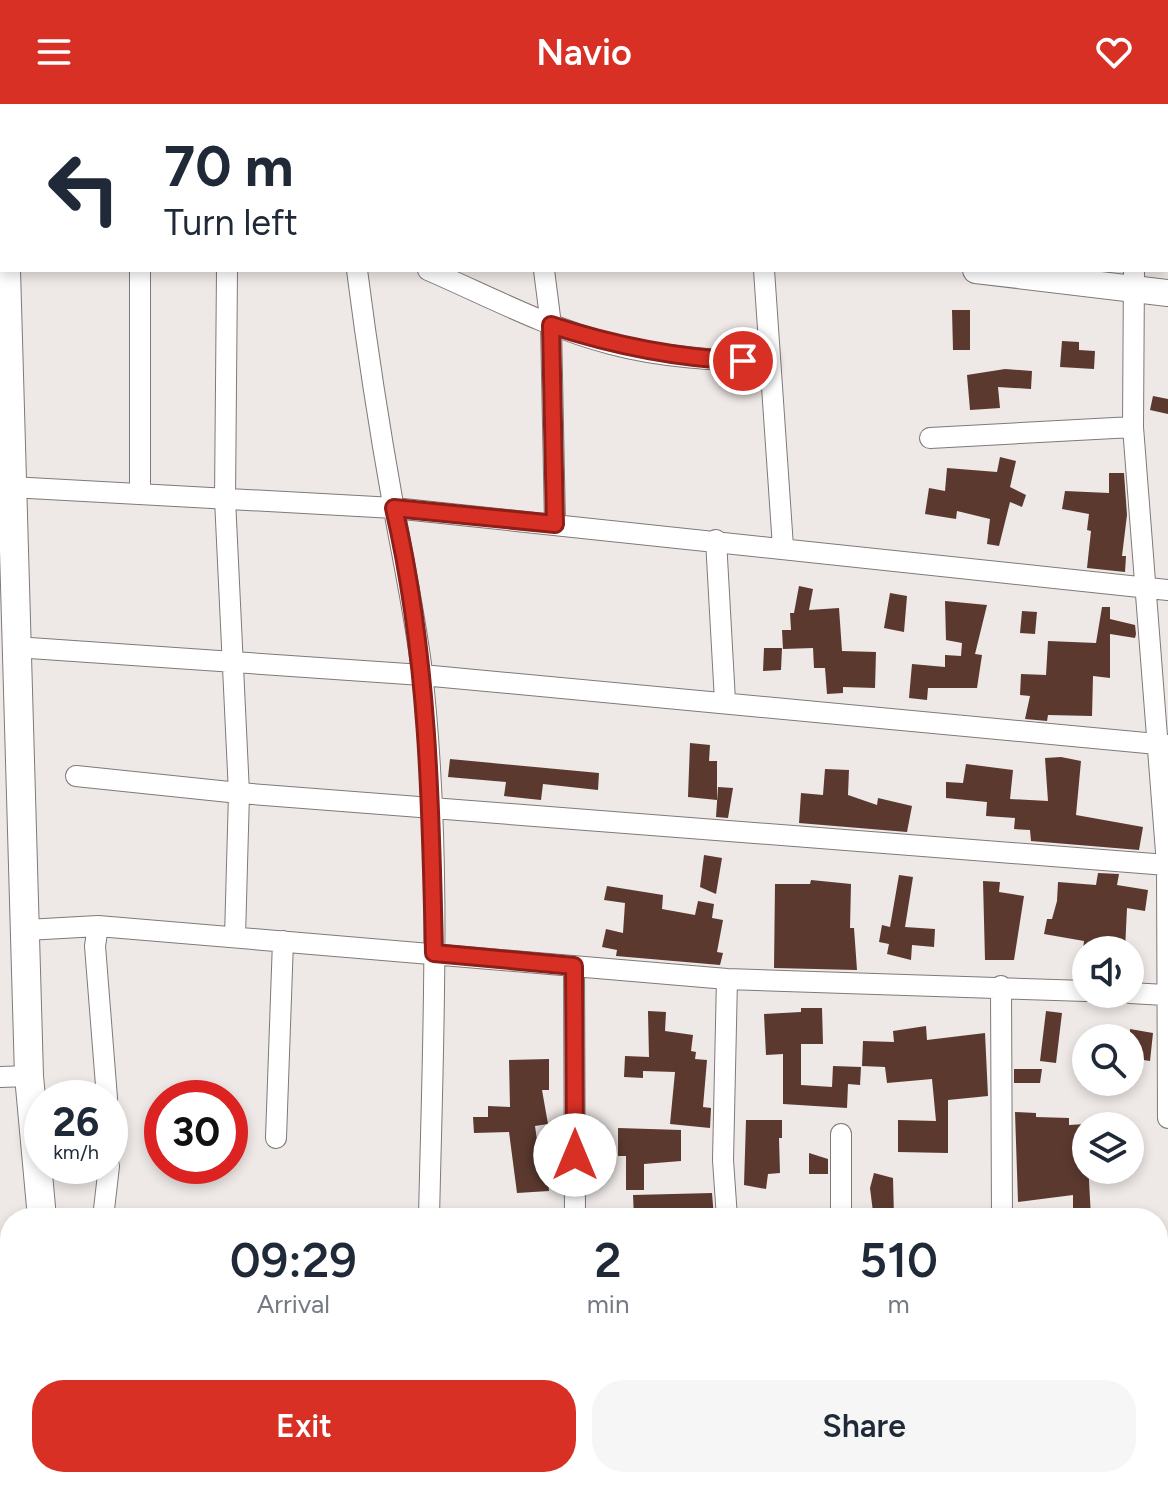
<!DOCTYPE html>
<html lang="en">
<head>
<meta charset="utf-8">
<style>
	:root { --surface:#fff; --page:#f6f6f7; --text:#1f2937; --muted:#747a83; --accent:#d93025 }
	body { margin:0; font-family:Figtree,sans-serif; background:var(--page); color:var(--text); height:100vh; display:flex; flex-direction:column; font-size:30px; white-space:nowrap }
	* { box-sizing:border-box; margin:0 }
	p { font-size:26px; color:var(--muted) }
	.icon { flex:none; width:44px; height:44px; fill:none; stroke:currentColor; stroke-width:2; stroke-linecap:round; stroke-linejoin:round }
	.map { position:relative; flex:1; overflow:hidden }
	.side { position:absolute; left:0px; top:1104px; width:1168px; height:280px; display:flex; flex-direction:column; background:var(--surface); border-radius:32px 32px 0 0; box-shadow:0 4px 12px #0003 }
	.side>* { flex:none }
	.guide { position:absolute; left:0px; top:0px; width:1168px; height:168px; box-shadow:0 4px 12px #0003; background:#fff; color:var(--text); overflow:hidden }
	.controls { position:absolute; left:1072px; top:832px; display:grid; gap:16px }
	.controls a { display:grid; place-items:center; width:72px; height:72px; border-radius:50%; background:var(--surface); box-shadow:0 4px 12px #0003; font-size:40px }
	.speed { position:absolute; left:24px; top:976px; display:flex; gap:16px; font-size:40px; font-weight:700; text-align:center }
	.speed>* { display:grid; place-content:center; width:104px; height:104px; border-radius:50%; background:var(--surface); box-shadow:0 4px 12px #0003; line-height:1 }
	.speed small { font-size:20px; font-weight:400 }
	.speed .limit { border:12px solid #d22; background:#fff; color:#111 }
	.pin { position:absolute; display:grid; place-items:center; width:68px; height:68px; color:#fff; margin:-34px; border:4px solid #fff; border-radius:50%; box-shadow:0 2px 8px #0007 }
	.me { position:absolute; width:88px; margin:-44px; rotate:0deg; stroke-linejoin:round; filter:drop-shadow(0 0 6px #0008) }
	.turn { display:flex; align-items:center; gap:28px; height:168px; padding:0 32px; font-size:36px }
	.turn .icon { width:104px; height:104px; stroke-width:2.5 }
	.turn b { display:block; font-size:56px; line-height:68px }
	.eta { display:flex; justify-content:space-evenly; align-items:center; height:136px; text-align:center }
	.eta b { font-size:48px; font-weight:600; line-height:56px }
	.button { display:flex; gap:16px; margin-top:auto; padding:16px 32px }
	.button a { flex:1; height:92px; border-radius:32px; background:var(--accent); color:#fff; font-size:32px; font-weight:600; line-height:92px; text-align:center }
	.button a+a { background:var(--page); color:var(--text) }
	header { display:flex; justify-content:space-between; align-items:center; height:104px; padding:0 32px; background:var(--accent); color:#fff; font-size:36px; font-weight:600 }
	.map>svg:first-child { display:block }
	.building { fill:#5b392f }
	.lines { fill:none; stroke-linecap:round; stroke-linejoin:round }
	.minor-casing { stroke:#7f7a78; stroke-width:22 }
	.tertiary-casing { stroke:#7f7a78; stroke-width:28 }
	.secondary-casing { stroke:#7f7a78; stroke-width:30 }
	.minor { stroke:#fff; stroke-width:20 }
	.tertiary { stroke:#fff; stroke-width:26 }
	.secondary { stroke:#fff; stroke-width:28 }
	.route-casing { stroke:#8d1f18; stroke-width:20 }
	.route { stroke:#d93025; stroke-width:14 }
</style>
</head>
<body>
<header><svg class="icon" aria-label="menu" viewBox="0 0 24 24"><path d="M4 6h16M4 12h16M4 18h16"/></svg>Navio<svg class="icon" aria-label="heart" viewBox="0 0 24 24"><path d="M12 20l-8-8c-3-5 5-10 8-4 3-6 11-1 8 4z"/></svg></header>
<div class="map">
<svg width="1168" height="1384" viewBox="0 0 1168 1384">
	<rect width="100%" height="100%" fill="#eee8e6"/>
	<path class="building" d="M 952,206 L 970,206 L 970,246 L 953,246 Z
		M 1062,237 L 1079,238 L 1079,246 L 1095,247 L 1094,265 L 1060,263 Z
		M 1005,265 L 1032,267 L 1031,285 L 998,283 L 1000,304 L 970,306 L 967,271 Z
		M 1153,292 L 1168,295 L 1168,310 L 1150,306 Z
		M 1000,353 L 1016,357 L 1010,383 L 1026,391 L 1022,403 L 1010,398 L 999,442 L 987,440 L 990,415 L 957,407 L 956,415 L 925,410 L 929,384 L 945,387 L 947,364 L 997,368 Z
		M 1109,369 L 1124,369 L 1127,411 L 1122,452 L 1126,452 L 1125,468 L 1087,464 L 1091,427 L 1087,426 L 1089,410 L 1062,405 L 1065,387 L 1109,389 Z
		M 799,482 L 813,485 L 809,506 L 839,504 L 842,547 L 876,548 L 875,584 L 843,583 L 843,589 L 827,590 L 825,564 L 814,564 L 813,544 L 783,545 L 782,526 L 791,526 L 790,509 L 794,509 Z
		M 890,489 L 907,492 L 904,528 L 884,524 Z
		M 945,497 L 987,501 L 975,550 L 982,551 L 977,584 L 928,584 L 927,596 L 909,594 L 912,560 L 945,563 L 945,551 L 961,552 L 962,539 L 946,536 Z
		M 1102,503 L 1110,503 L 1110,515 L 1135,521 L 1136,530 L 1135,534 L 1110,530 L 1110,574 L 1093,572 L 1092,612 L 1048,611 L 1047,617 L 1025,615 L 1030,592 L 1020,591 L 1021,570 L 1046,571 L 1048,537 L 1096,539 Z
		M 1022,507 L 1037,508 L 1035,530 L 1020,529 Z
		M 764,544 L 782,544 L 781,566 L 763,567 Z
		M 690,639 L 710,641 L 709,657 L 717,657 L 717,696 L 688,693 Z
		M 1061,653 L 1081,657 L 1076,711 L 1143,723 L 1139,746 L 1031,737 L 1030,726 L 1014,725 L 1015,714 L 986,712 L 987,698 L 946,694 L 946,678 L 963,679 L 966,660 L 1013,666 L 1010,695 L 1048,697 L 1045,654 Z
		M 450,655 L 599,669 L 598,686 L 543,680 L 541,696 L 504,692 L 506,678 L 448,673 Z
		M 825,665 L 849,666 L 848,691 L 877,701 L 878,694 L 912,702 L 907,728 L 799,719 L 801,689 L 823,691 Z
		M 718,683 L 733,684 L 728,714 L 716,713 Z
		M 704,751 L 722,754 L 716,790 L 700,783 Z
		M 1098,769 L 1119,770 L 1117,781 L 1148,786 L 1145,807 L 1127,804 L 1125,846 L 1083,846 L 1084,837 L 1044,830 L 1047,815 L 1052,815 L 1057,797 L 1058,778 L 1096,781 Z
		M 899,771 L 913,773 L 905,823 L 935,825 L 934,843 L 912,841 L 911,856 L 887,850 L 889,840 L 879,838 L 882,821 L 890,823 Z
		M 811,776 L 851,780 L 850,824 L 854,824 L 857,866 L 774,864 L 775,780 L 810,780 Z
		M 983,777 L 1000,778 L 999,788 L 1024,792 L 1014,856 L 985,856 Z
		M 607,782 L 663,791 L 662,805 L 695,811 L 698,797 L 714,800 L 712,814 L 723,816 L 717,848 L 723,849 L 720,861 L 616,852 L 617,846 L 602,843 L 606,825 L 623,829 L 625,799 L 604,796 Z
		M 801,904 L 822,904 L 823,940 L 801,940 L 801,981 L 832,983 L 833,962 L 861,963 L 860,981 L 848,980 L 847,1004 L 783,1000 L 783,950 L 766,951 L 764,910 L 801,908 Z
		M 648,907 L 666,908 L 665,927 L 693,931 L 691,947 L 696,948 L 695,955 L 707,956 L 703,1003 L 711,1004 L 710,1024 L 670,1020 L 675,968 L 643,967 L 643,974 L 624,973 L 625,952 L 649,953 Z
		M 1046,907 L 1062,909 L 1056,959 L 1040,957 Z
		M 926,922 L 927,936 L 985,929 L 988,992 L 948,996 L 948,1049 L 898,1048 L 898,1016 L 936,1017 L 932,975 L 887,979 L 885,963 L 862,962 L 863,937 L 894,938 L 893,927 Z
		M 1130,925 L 1153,929 L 1150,957 L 1130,954 Z
		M 549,955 L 549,986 L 542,986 L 548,1020 L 535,1022 L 539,1050 L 555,1047 L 557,1061 L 547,1063 L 549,1087 L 517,1089 L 509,1028 L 474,1029 L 473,1013 L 488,1013 L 488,1002 L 510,1003 L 509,956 Z
		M 1014,965 L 1042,965 L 1040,979 L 1014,979 Z
		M 1015,1008 L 1036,1009 L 1036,1013 L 1069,1014 L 1069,1021 L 1086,1020 L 1091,1114 L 1073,1114 L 1073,1091 L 1018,1098 Z
		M 746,1016 L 782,1016 L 782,1034 L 779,1034 L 780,1069 L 768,1070 L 766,1085 L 744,1081 Z
		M 618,1024 L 681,1026 L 681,1057 L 644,1060 L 644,1086 L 626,1086 L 626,1052 L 618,1052 Z
		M 809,1049 L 828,1055 L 828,1070 L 809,1070 Z
		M 874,1069 L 893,1074 L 894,1114 L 876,1114 L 876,1108 L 873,1108 L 870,1084 Z
		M 712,1089 L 714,1114 L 634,1114 L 633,1091 Z"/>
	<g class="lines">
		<g class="minor-casing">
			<path id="minor" d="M 139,0 L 139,2
				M 329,0 L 330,2
				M 756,0 L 757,2
				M 849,0 L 849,2
				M 1128,0 L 1128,2
				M 231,2 L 231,0
				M 592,2 L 592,0
				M 140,166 L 140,390
				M 227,166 L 225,395 L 239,689 L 235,833
				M 357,166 C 367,244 379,322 393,400 C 403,456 415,511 422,568 C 442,749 433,932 429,1114
				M 428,166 C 488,192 548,224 611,240 C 663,254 717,256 770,258
				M 544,166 L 551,221 L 555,420
				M 764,166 L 783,443
				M 1134,166 L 1133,323 L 1167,761 L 1168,1014
				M 930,334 L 1133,323
				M 11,383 L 394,404 L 1168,486
				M 716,436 L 725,597
				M 15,543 L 422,571 L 1168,641
				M 76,672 L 239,689 L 1167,761
				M 26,826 L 98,822
				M 574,862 L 575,1114
				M 727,875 L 723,1056 L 727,1114
				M 1001,882 L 1002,1114
				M 1130,889 L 1165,891
				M 0,973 L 29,972
				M 107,994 L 95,842 L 98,822 L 727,875 L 1086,887
				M 276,1034 L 283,837
				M 103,1114 L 109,1062
				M 841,1114 L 841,1030
				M 0,1186 L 10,1187
				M 576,1374 L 576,1384
				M 743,1374 L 744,1384
				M 844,1374 L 844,1384
				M 81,1384 L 82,1374
				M 422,1384 L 422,1374
				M 1001,1384 L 1001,1374"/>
		</g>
		<g class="tertiary-casing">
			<path id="tertiary" d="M 442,0 L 447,2
				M 976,166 L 1168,189
				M 0,1309 L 10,1311"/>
		</g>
		<g class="secondary-casing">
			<path id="secondary" d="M 3,0 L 3,2
				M 6,166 L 29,972 L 42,1114
				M 244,1374 L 350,1384"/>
		</g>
		<use href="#minor" class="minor"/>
		<use href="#tertiary" class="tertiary"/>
		<use href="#secondary" class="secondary"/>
	</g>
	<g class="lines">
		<g class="route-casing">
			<path id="route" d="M 575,1051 L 574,862 L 434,849 C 431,699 428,550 394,404 L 555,420 L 551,221 C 615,242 676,254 743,257"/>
		</g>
		<use href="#route" class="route"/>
	</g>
</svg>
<div class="controls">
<a><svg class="icon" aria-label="sound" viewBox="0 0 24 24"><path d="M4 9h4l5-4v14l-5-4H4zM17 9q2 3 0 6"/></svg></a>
<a><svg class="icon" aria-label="search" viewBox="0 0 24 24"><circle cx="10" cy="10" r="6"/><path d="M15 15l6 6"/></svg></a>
<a><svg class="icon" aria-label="layers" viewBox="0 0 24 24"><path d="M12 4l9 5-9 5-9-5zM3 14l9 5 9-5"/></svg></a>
</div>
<div class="speed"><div>26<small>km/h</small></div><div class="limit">30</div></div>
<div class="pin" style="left:743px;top:257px;background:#d93025"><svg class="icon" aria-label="arrive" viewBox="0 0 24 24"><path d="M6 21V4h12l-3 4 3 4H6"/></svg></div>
<svg class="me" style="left:575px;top:1051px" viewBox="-20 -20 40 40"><circle r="19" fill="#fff"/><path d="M0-13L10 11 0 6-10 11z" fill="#d93025"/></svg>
<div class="guide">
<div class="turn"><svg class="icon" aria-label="left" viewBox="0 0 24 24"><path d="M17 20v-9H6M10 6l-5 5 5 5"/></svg><div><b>70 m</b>Turn left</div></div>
</div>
<section class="side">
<div class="eta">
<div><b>09:29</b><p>Arrival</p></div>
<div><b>2</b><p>min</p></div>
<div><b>510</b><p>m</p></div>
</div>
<div class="button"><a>Exit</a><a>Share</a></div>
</section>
</div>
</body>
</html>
